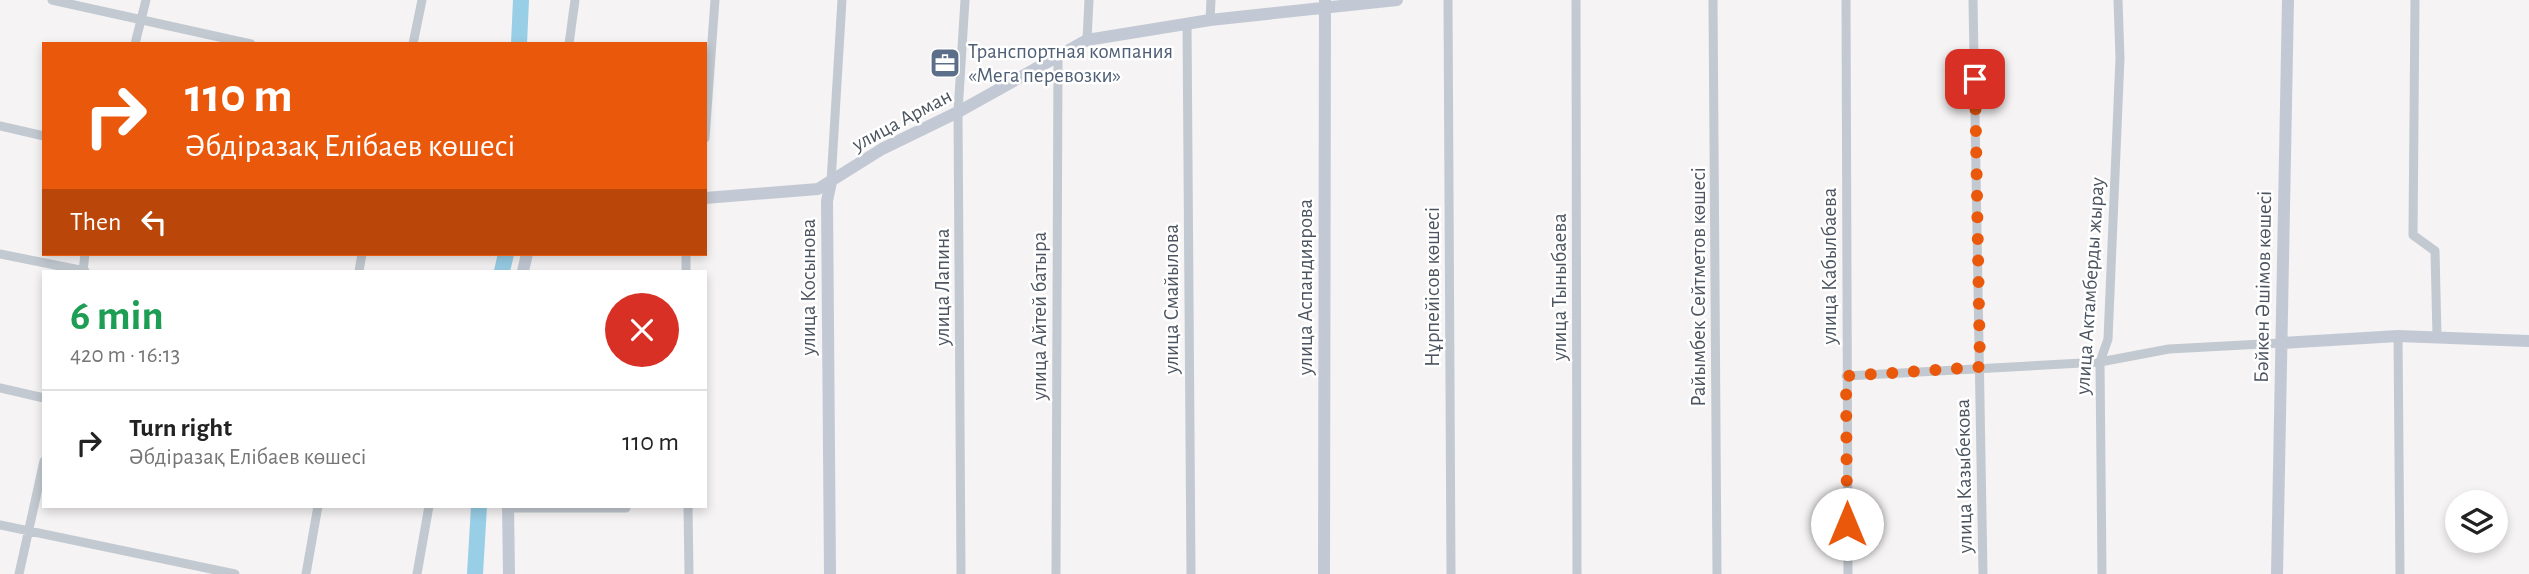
<!DOCTYPE html>
<html lang="en">
<head>
<meta charset="utf-8">
<style>
	:root { --surface:#fff; --page:#f2f2f2; --text:#222; --muted:#767676; --line:#e0e0e0 }
	body { margin:0; font-family:"Alegreya Sans",sans-serif; background:var(--page); color:var(--text); height:100vh; display:flex; flex-direction:column; font-size:26px; white-space:nowrap }
	* { box-sizing:border-box; margin:0 }
	p { font-size:23px; color:var(--muted) }
	.icon { flex:none; width:38px; height:38px; fill:none; stroke:currentColor; stroke-width:2; stroke-linecap:round; stroke-linejoin:round }
	.map { position:relative; flex:1; overflow:hidden }
	.side { position:absolute; left:42px; top:270px; width:665px; height:238px; display:flex; flex-direction:column; background:var(--surface); border-radius:0px; box-shadow:0 4px 10px #0003 }
	.side>* { flex:none }
	.guide { position:absolute; left:42px; top:42px; width:665px; height:214px; border-radius:0px; box-shadow:0 4px 10px #0003; background:#ea580c; color:#fff; overflow:hidden }
	.controls { position:absolute; left:2445px; top:490px; display:grid; gap:14px }
	.controls a { display:grid; place-items:center; width:63px; height:63px; border-radius:50%; background:var(--surface); box-shadow:0 4px 10px #0003; font-size:35px }
	.pin { position:absolute; display:grid; place-items:center; width:60px; height:60px; color:#fff; margin:-30px; border-radius:14px; box-shadow:0 4px 10px #0006 }
	.me { position:absolute; width:77px; margin:-38px; rotate:0deg; stroke-linejoin:round; filter:drop-shadow(0 0 5px #0008) }
	.turn { display:flex; align-items:center; gap:24px; height:147px; padding:0 28px; font-size:32px }
	.turn .icon { width:91px; height:91px; stroke-width:2.5 }
	.turn b { display:block; font-size:49px; line-height:60px }
	.then { display:flex; align-items:center; height:66px; padding:0 28px; background:#0003; gap:14px; font-size:26px }
	.round { display:grid; place-items:center; flex:none; width:74px; height:74px; border-radius:37px; background:var(--page) }
	.summary { display:flex; align-items:center; justify-content:space-between; height:119px; padding:0 28px }
	h1 { font-size:42px; font-weight:700; line-height:52px; color:#1e9e55 }
	ul { padding:0; list-style:none }
	li { display:flex; align-items:center; gap:21px; height:105px; padding:0 28px; border-top:2px solid var(--line) }
	li div { flex:1 }
	li b { display:block; font-size:26px }
	li em { font-style:normal }
	.map>svg:first-child { display:block }
	.lines { fill:none; stroke-linecap:round; stroke-linejoin:round }
	.river { stroke:#98cee6; stroke-width:16 }
	.street { stroke:#c2c9d0; stroke-width:9 }
	.secondary { stroke:#c3c9d4; stroke-width:12 }
	.route { stroke:#ea580c; stroke-width:12; stroke-dasharray:0 21.6 }
	.labels { text-anchor:middle; dominant-baseline:central; stroke-width:5; stroke-linejoin:round; paint-order:stroke }
	.service-label { font-size:21px; fill:#4e5e75; stroke:#fff; text-anchor:start }
	.street-label { font-size:21px; fill:#4c545f; stroke:#fff }
</style>
</head>
<body>
<div class="map">
<svg width="2529" height="574" viewBox="0 0 2529 574">
	<rect width="100%" height="100%" fill="#f5f3f3"/>
	<g class="lines">
		<path class="river" d="M 519,44 L 521,0
			M 502,271 L 506,254
			M 475,574 L 479,506"/>
		<path class="street" d="M 52,0 L 251,44
			M 1448,0 L 1451,574
			M 1576,0 L 1577,574
			M 1713,0 L 1717,574
			M 1846,0 L 1848,574
			M 1973,0 L 1983,574
			M 2415,0 L 2413,235 L 2435,251 L 2437,336
			M 1210,20 L 1211,0
			M 1187,24 L 1191,574
			M 1087,40 L 1089,0
			M 135,44 L 146,0
			M 413,44 L 422,0
			M 569,44 L 575,0
			M 0,126 L 44,136
			M 705,138 L 715,0
			M 831,182 L 842,0
			M 0,254 L 85,271
			M 686,254 L 686,271
			M 83,271 L 85,254
			M 359,271 L 362,254
			M 2398,336 L 2400,574
			M 1846,376 L 2100,362 L 2169,349 L 2281,343
			M 0,388 L 44,398
			M 688,506 L 689,574
			M 508,508 L 626,508
			M 0,525 L 235,574
			M 19,574 L 44,461
			M 306,574 L 318,506
			M 417,574 L 429,506
			M 961,574 L 958,112 L 965,0
			M 1056,574 L 1058,57
			M 2102,574 L 2100,362 L 2108,339 L 2120,58 L 2118,0"/>
		<path class="secondary" d="M 705,198 L 818,189 L 882,149 L 958,112 L 1087,40 L 1210,20 L 1397,0
			M 523,271 L 527,254
			M 2281,343 L 2398,336 L 2529,341
			M 508,506 L 509,574
			M 830,574 L 827,201 L 831,182
			M 1324,574 L 1325,0
			M 2277,574 L 2288,0"/>
	</g>
	<g class="lines">
		<path class="route" d="M 1847,524 L 1846,376 L 1980,367 L 1975,79"/>
	</g>
	<defs>
		<g id="office-square" transform="scale(1.575)"><rect x="-9" y="-9" width="18" height="18" rx="4" fill="#5c6f8a" stroke="#fff"/><path d="M-6-3h4V-5.5h4V-3h4V5H-6ZM-1-4.5V-3h2v-1.5ZM-6 0V1H6V0Z" fill="#fff"/></g>
	</defs>
	<g fill-rule="evenodd">
		<use href="#office-square" x="945" y="63"/>
	</g>
	<g class="labels">
		<g class="service-label">
			<text x="968" y="51">Транспортная компания<tspan x="968" dy="24">«Мега перевозки»</tspan></text>
		</g>
		<g class="street-label">
			<text transform="translate(902 120) rotate(-28)">улица Арман</text>
			<text transform="translate(1829 266) rotate(-90)">улица Кабылбаева</text>
			<text transform="translate(2090 286) rotate(-86)">улица Актамберды жырау</text>
			<text transform="translate(808 287) rotate(-90)">улица Косынова</text>
			<text transform="translate(942 287) rotate(-90)">улица Лапина</text>
			<text transform="translate(1305 287) rotate(-90)">улица Аспандиярова</text>
			<text transform="translate(1432 287) rotate(-90)">Нұрпейісов көшесі</text>
			<text transform="translate(1559 287) rotate(-90)">улица Тыныбаева</text>
			<text transform="translate(1698 287) rotate(-90)">Райымбек Сейтметов көшесі</text>
			<text transform="translate(2263 287) rotate(-89)">Бәйкен Әшімов көшесі</text>
			<text transform="translate(1171 299) rotate(-90)">улица Смайылова</text>
			<text transform="translate(1039 316) rotate(-90)">улица Айтей батыра</text>
			<text transform="translate(1964 476) rotate(-91)">улица Казыбекова</text>
		</g>
	</g>
</svg>
<div class="controls">
<a><svg class="icon" aria-label="layers" viewBox="0 0 24 24"><path d="M12 4l9 5-9 5-9-5zM3 14l9 5 9-5"/></svg></a>
</div>
<div class="pin" style="left:1975px;top:79px;background:#d93025"><svg class="icon" aria-label="arrive" viewBox="0 0 24 24"><path d="M6 21V4h12l-3 4 3 4H6"/></svg></div>
<svg class="me" style="left:1847px;top:524px" viewBox="-20 -20 40 40"><circle r="19" fill="#fff"/><path d="M0-13L10 11 0 6-10 11z" fill="#ea580c"/></svg>
<div class="guide">
<div class="turn"><svg class="icon" aria-label="right" viewBox="0 0 24 24"><path d="M7 20v-9h11M14 6l5 5-5 5"/></svg><div><b>110 m</b>Әбдіразақ Елібаев көшесі</div></div>
<div class="then">Then<svg class="icon" aria-label="left" viewBox="0 0 24 24"><path d="M17 20v-9H6M10 6l-5 5 5 5"/></svg></div>
</div>
<section class="side">
<div class="summary"><div><h1>6 min</h1><p>420 m · 16:13</p></div><a class="round" style="background:#d93025;color:#fff"><svg class="icon" aria-label="close" viewBox="0 0 24 24"><path d="M6 6l12 12M18 6L6 18"/></svg></a></div>
<ul>
<li><svg class="icon" aria-label="right" viewBox="0 0 24 24"><path d="M7 20v-9h11M14 6l5 5-5 5"/></svg><div><b>Turn right</b><p>Әбдіразақ Елібаев көшесі</p></div><em>110 m</em></li>
</ul>
</section>
</div>
</body>
</html>
